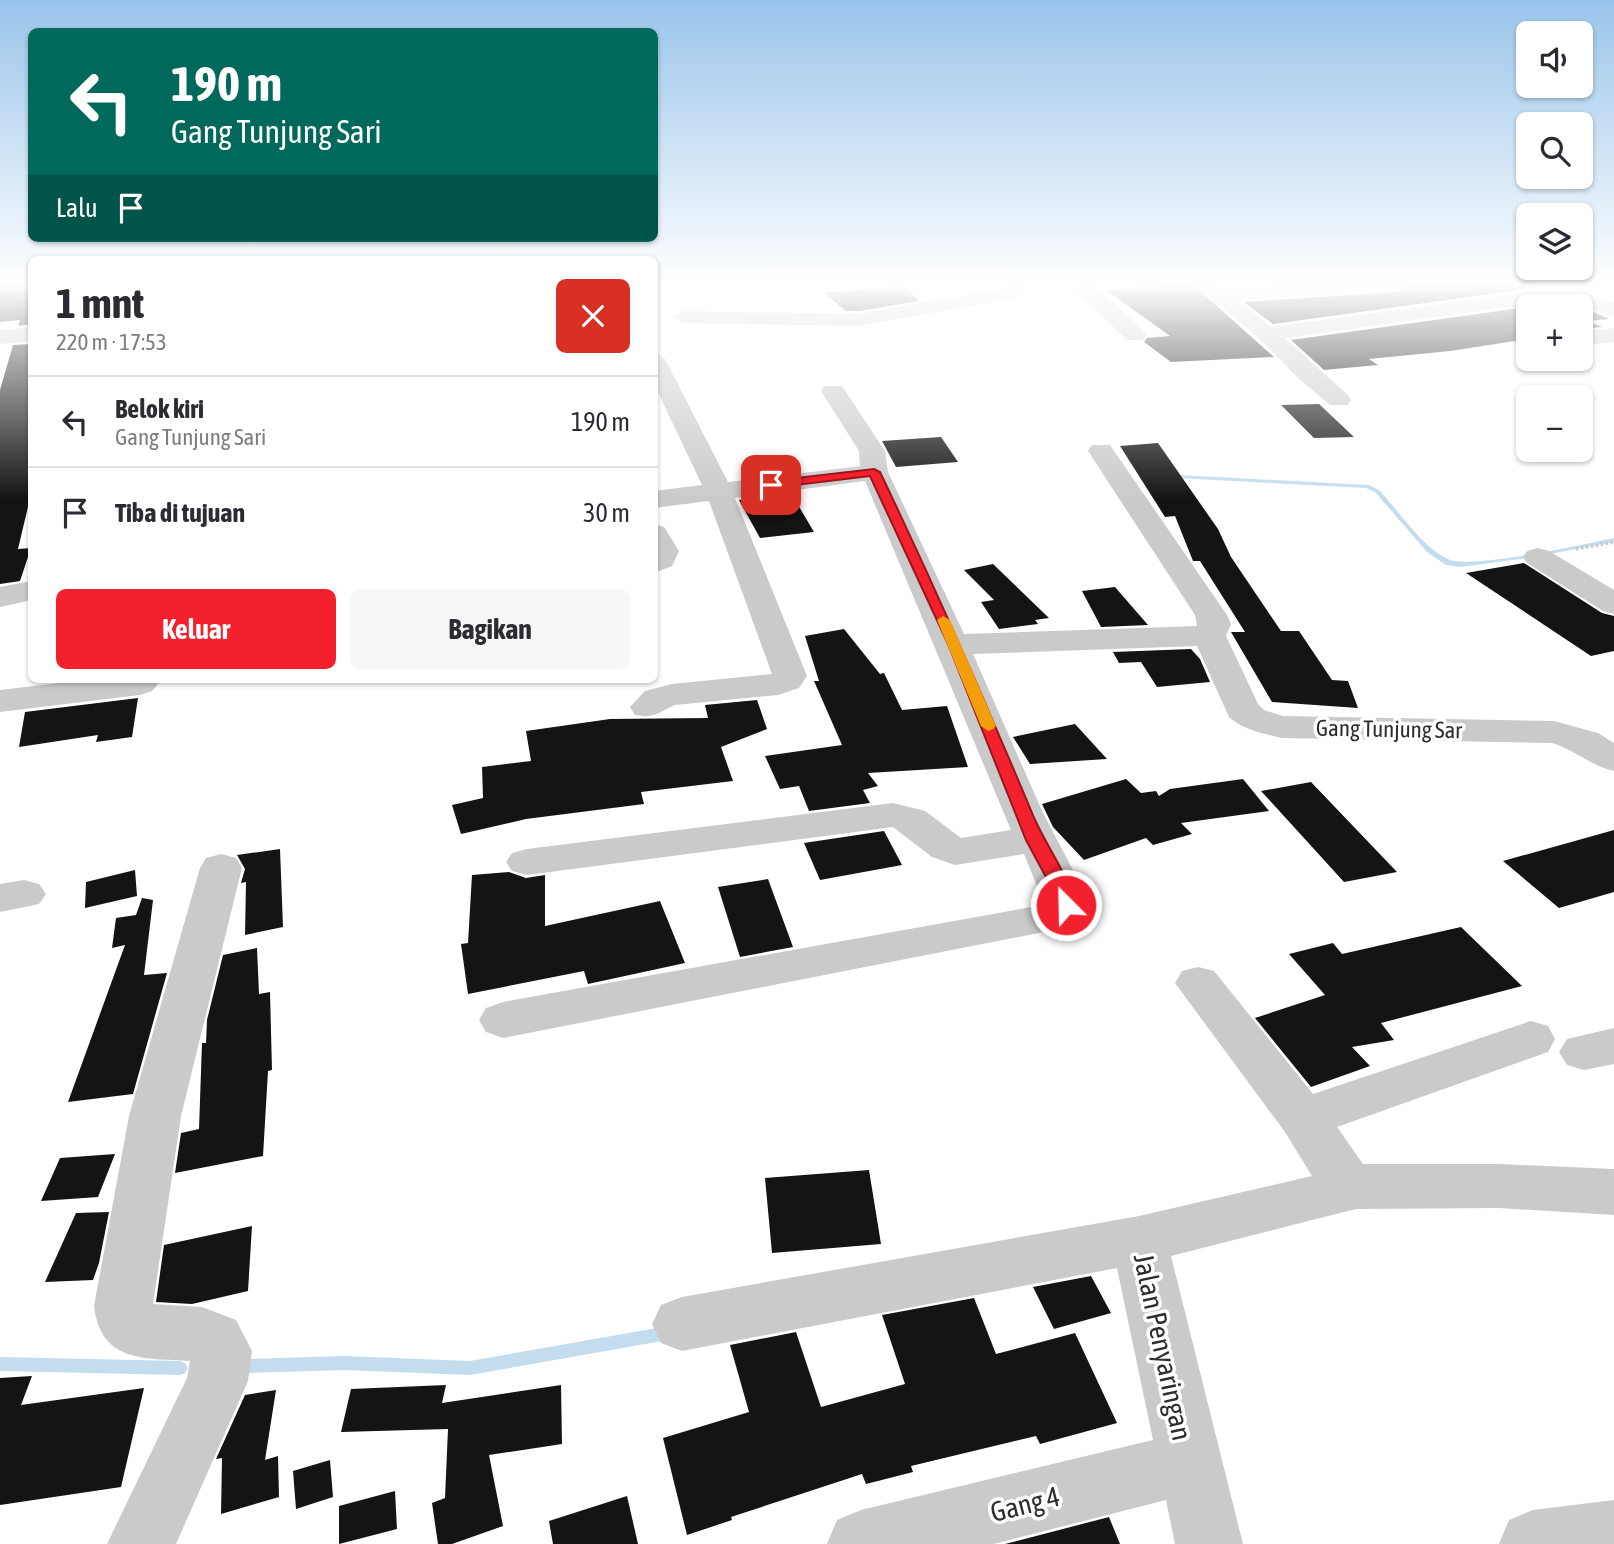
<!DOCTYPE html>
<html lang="id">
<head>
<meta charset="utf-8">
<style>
	:root { --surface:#fff; --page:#f7f7f7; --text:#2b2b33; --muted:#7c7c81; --line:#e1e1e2; --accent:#f2212d }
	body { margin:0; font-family:"Asap Condensed",sans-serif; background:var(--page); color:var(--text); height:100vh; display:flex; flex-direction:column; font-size:26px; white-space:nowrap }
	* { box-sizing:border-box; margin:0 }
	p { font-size:23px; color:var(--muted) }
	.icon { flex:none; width:38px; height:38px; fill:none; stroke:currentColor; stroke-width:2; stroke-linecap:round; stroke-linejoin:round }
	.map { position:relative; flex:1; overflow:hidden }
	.drawer { position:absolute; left:28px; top:256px; width:630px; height:427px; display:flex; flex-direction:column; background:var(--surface); border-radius:10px; box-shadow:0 2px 5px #0004 }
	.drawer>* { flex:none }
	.guide { position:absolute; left:28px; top:28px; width:630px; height:214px; border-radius:10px; box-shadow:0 2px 5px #0004; background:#00695c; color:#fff; overflow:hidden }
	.controls { position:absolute; left:1516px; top:21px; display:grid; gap:14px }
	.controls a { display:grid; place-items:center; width:77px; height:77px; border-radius:10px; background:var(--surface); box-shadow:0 2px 5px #0004; font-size:35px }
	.pin { position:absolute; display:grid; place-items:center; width:60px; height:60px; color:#fff; margin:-30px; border-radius:14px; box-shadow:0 4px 10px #0006 }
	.me { position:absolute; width:77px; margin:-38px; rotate:337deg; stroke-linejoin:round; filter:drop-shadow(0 0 5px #0008) }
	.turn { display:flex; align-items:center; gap:24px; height:147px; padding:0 28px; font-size:32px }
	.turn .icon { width:91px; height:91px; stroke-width:2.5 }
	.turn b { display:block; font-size:49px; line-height:60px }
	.then { display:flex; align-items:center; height:66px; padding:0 28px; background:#0003; gap:14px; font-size:26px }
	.round { display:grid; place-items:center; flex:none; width:74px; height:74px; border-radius:10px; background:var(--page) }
	.summary { display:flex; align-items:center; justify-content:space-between; height:119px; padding:0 28px }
	h1 { font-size:42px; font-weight:700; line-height:52px }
	.primary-button { display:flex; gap:14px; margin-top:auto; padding:14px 28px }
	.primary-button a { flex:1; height:80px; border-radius:10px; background:var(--accent); color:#fff; font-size:28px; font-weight:700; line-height:80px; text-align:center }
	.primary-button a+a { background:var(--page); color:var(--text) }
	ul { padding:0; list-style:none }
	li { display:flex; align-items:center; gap:21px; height:91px; padding:0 28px; border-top:2px solid var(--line) }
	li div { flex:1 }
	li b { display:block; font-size:26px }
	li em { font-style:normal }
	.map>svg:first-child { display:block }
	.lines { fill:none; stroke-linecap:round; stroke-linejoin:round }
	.stream { fill:#c4ddee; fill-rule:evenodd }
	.building { fill:#141414 }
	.path { stroke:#cacaca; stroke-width:3.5; stroke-dasharray:2.5 2.5; stroke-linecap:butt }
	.minor { fill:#cacaca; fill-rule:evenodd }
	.route { fill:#f2212d; stroke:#9d151d; stroke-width:2 }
	.slow { fill:#f59e0b }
	.labels { text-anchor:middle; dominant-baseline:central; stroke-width:7; stroke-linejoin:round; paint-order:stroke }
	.street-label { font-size:23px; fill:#2d2d2d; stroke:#fff }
	.near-street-label { font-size:28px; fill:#2d2d2d; stroke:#fff }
</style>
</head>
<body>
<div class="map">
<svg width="1614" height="1544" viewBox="0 0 1614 1544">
	<rect width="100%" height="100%" fill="#fff"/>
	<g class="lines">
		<path class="stream" d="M 1178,475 L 1369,485 L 1379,490 C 1398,510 1423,548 1448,559 C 1470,570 1585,544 1614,538 L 1614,542 L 1528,558 L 1460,567 L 1446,565 L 1427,552 L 1375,492 L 1366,488 L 1176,478 L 1175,477 Z
			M 668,1326 L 673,1328 L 675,1333 L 673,1338 L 668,1340 L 470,1375 L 344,1370 L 248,1373 L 243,1371 L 240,1366 L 243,1361 L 248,1359 L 344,1356 L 470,1361 Z
			M 0,1357 L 180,1361 L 185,1363 L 188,1368 L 185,1373 L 180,1375 L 0,1371 Z"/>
	</g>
	<path class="building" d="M 0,283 L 32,283 L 32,324 L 18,326 L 20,320 L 0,322 Z
		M 1187,283 L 1191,283 L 1274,357 L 1171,362 L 1144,342 L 1147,338 L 1170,336 L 1106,290 Z
		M 1410,283 L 1529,283 L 1540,287 L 1273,324 L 1244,302 L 1398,292 Z
		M 904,286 L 919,301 L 859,311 L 846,311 L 824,293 Z
		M 1528,307 L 1528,339 L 1450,351 L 1369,359 L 1378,365 L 1324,370 L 1291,340 Z
		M 1580,308 L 1596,313 L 1609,319 L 1588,321 L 1602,327 L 1580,329 Z
		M 32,344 L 32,490 L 18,549 L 31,548 L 20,581 L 0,584 L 0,390 L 13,345 Z
		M 1319,404 L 1354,437 L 1314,438 L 1281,405 Z
		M 941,437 L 958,462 L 896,467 L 882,441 Z
		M 1158,443 L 1218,529 L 1231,557 L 1281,631 L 1299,631 L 1332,680 L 1348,681 L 1358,708 L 1272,702 L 1231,632 L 1245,632 L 1200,561 L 1193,561 L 1175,516 L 1165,517 L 1120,446 Z
		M 791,493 L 814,532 L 760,538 L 739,500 Z
		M 1524,563 L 1602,613 L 1614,616 L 1614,651 L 1591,656 L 1466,573 Z
		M 993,564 L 1049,618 L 1035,620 L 1038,624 L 999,629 L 981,602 L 994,600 L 964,570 Z
		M 1115,587 L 1148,625 L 1101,627 L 1082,591 Z
		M 844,629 L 880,674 L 884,673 L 902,710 L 947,706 L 968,767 L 868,773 L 878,786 L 863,790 L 870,803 L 809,811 L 799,786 L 780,789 L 765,756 L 842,745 L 814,681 L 819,681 L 805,636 Z
		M 1191,649 L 1200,659 L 1210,682 L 1157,687 L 1141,662 L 1119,663 L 1113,652 Z
		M 138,698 L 132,737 L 96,742 L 98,735 L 19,747 L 25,712 Z
		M 757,700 L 767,729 L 721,747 L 733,781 L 641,792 L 644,804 L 526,819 L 461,834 L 452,805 L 483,798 L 482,767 L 531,761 L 526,731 L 610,719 L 708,718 L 705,705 Z
		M 1075,724 L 1107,759 L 1030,764 L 1013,737 Z
		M 1126,779 L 1141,793 L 1156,791 L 1159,796 L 1170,789 L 1243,779 L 1269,811 L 1181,823 L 1192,834 L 1153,845 L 1146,838 L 1084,860 L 1053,827 L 1042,804 Z
		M 1311,782 L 1397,872 L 1344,882 L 1261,791 Z
		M 1614,830 L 1614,892 L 1559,908 L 1503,861 Z
		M 884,831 L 902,865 L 820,880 L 804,843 Z
		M 280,849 L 283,927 L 245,935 L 246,882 L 241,883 L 245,869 L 237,855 Z
		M 135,870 L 137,896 L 85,908 L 86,882 Z
		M 509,872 L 526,878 L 545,875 L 545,926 L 660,901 L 685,963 L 588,984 L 584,971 L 468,994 L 461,944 L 468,943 L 472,875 Z
		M 768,879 L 793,947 L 740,957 L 718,887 Z
		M 142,898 L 153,900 L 144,975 L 167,973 L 133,1094 L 68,1102 L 125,945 L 112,948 L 116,918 L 136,915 Z
		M 1461,927 L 1522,986 L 1381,1023 L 1394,1040 L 1352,1047 L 1370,1066 L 1311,1087 L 1255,1018 L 1325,995 L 1289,954 L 1333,943 L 1342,954 Z
		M 257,948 L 259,994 L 270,992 L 272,1070 L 268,1071 L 263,1156 L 175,1173 L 181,1133 L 199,1129 L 202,1043 L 206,1043 L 207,1020 L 223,955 Z
		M 115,1154 L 98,1197 L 41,1201 L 60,1158 Z
		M 869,1170 L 881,1244 L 772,1253 L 765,1178 Z
		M 109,1212 L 99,1263 L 93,1280 L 45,1282 L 76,1213 Z
		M 252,1226 L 248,1291 L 192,1304 L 156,1302 L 164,1245 Z
		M 1091,1276 L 1111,1313 L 1054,1329 L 1033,1287 Z
		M 974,1298 L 996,1354 L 1075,1333 L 1117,1423 L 1040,1444 L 1036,1436 L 911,1466 L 913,1472 L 866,1484 L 862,1474 L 731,1517 L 732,1520 L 687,1535 L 663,1438 L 749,1412 L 730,1345 L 796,1332 L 821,1407 L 905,1384 L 882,1315 Z
		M 32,1376 L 21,1405 L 144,1388 L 121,1487 L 0,1505 L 0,1378 Z
		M 446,1385 L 442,1403 L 561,1385 L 562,1444 L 489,1455 L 503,1526 L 452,1544 L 438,1544 L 432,1503 L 445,1498 L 448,1429 L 341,1432 L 351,1389 Z
		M 276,1390 L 265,1460 L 278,1456 L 279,1497 L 221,1514 L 222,1458 L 216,1459 L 245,1395 Z
		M 330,1460 L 333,1497 L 296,1509 L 293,1471 Z
		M 395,1491 L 397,1529 L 339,1544 L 339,1506 Z
		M 627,1496 L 638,1544 L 553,1544 L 549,1521 Z
		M 1109,1517 L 1120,1544 L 1005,1544 Z"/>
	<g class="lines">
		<path class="path" d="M 1576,549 L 1614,542"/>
		<path class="minor" d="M 1009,283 L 1029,283 L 1019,297 L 859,326 L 683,323 L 672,317 L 683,311 L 859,314 L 1005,288 Z
			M 1077,283 L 1097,283 L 1096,288 L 1143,330 L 1146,335 L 1143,340 L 1127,340 L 1078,293 L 1075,289 Z
			M 1193,283 L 1215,283 L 1223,289 L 1314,283 L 1408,283 L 1398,289 L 1237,300 L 1272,327 L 1547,289 L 1541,283 C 1567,283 1589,295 1614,303 L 1614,316 L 1563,299 L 1285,338 L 1348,395 L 1351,400 L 1348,405 L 1330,405 L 1299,379 L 1260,339 Z
			M 32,327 L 32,341 L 0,344 L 0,330 Z
			M 1614,328 L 1614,342 L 1580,346 L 1580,332 Z
			M 654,352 L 665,359 L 728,482 L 860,466 L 859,451 L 821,391 L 824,386 L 842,386 L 885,451 L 888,472 L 964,634 L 1197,626 L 1195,615 L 1088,451 L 1092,445 L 1110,445 L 1227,615 L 1231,624 L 1226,636 L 1258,704 L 1264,710 L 1283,716 L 1554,721 L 1598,733 L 1614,743 L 1614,771 C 1591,766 1575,750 1552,743 L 1281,738 C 1262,733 1243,730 1229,717 L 1197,646 L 973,654 L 1043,813 L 1085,893 L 1088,905 L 1069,927 L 503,1038 L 486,1032 L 479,1020 L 486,1008 L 503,1002 L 1037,906 L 1043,901 L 1024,854 L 955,865 L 932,857 L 893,827 L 527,875 L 512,871 L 506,862 L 512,853 L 527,849 L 893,803 L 925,811 L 961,838 L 1011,830 L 865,481 L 735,498 L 807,676 L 799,688 L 778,695 L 675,705 C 659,712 654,719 635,715 L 630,707 L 645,691 L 672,684 L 772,674 L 709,501 L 654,508 L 654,491 L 702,485 L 654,384 Z
			M 654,524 L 664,527 L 679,551 L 672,566 L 654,573 Z
			M 1538,548 L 1549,551 L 1614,590 L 1614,614 L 1603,611 L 1527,563 L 1523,557 L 1527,551 Z
			M 32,581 L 32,600 L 0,607 L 0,587 Z
			M 94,679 L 154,679 L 158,684 L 152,691 L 140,695 L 0,712 L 0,690 Z
			M 221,854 L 236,858 L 242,868 L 181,1116 L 153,1304 L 202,1307 L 236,1320 L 252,1351 L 248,1381 L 176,1544 L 107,1544 L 187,1378 L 190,1361 C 144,1358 101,1363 94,1306 L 129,1116 L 200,868 L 206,858 Z
			M 24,880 L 39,884 L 46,894 L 39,904 L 0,912 L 0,884 Z
			M 1198,967 L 1214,971 L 1313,1094 L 1531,1021 L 1548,1026 L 1555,1039 L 1548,1052 L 1337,1127 L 1363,1164 L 1499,1164 L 1614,1169 L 1614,1215 L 1499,1208 L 1356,1209 L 1171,1256 L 1243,1544 L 1175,1544 L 1166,1500 L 994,1544 L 827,1544 L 837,1520 L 861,1510 L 1153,1440 L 1117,1268 L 682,1351 L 661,1343 L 652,1324 L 661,1305 L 682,1297 L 1139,1216 L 1312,1176 L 1285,1132 L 1175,983 L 1182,971 Z
			M 1614,1028 L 1614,1064 L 1584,1070 L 1567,1065 L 1559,1052 L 1567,1039 Z
			M 1614,1500 L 1614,1544 L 1499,1544 L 1509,1520 L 1533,1510 Z"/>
	</g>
	<linearGradient id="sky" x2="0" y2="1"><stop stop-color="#99c4ea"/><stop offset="0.57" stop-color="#fff"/><stop offset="1" stop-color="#fff" stop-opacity="0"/></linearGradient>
	<rect width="1614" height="499" fill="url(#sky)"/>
	<path class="route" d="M 874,469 L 880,472 C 934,585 984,698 1032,813 C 1044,843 1068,873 1075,905 L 1072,909 L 1059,909 L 1054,892 L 1026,840 L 948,644 L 870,476 L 771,488 L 766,485 L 771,481 Z"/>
	<path class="slow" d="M 943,616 L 950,620 L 996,726 L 993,729 L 988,731 L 981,726 L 937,620 Z"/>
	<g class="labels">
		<g class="street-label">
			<text transform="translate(1389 729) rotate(1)">Gang Tunjung Sar</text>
		</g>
		<g class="near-street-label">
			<text transform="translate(1163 1347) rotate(78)">Jalan Penyaringan</text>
			<text transform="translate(1025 1504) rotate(-14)">Gang 4</text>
		</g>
	</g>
</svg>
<div class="controls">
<a><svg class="icon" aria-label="sound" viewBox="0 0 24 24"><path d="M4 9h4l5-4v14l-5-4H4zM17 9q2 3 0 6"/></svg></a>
<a><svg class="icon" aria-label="search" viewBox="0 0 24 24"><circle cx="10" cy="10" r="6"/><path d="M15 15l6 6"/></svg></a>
<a><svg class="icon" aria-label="layers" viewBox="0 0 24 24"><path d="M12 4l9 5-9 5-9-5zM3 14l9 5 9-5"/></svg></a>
<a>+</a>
<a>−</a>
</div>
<div class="pin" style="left:771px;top:485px;background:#d93025"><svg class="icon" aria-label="arrive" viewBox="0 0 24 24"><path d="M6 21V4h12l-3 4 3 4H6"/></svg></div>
<svg class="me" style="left:1066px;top:905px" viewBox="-20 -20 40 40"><circle r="17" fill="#f2212d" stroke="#fff" stroke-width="3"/><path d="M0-11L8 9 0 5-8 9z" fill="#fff"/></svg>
<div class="guide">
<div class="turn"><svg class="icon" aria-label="left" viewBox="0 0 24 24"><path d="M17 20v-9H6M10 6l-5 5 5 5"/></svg><div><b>190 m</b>Gang Tunjung Sari</div></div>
<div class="then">Lalu<svg class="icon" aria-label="arrive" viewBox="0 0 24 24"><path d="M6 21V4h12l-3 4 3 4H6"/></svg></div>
</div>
<section class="drawer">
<div class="summary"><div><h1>1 mnt</h1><p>220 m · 17:53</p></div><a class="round" style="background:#d93025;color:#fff"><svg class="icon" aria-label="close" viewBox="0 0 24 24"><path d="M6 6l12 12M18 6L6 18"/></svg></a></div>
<ul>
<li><svg class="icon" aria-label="left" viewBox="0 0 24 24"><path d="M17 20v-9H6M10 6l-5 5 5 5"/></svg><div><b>Belok kiri</b><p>Gang Tunjung Sari</p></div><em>190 m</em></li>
<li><svg class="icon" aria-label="arrive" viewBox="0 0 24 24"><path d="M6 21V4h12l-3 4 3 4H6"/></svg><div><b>Tiba di tujuan</b></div><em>30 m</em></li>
</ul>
<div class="primary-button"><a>Keluar</a><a>Bagikan</a></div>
</section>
</div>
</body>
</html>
